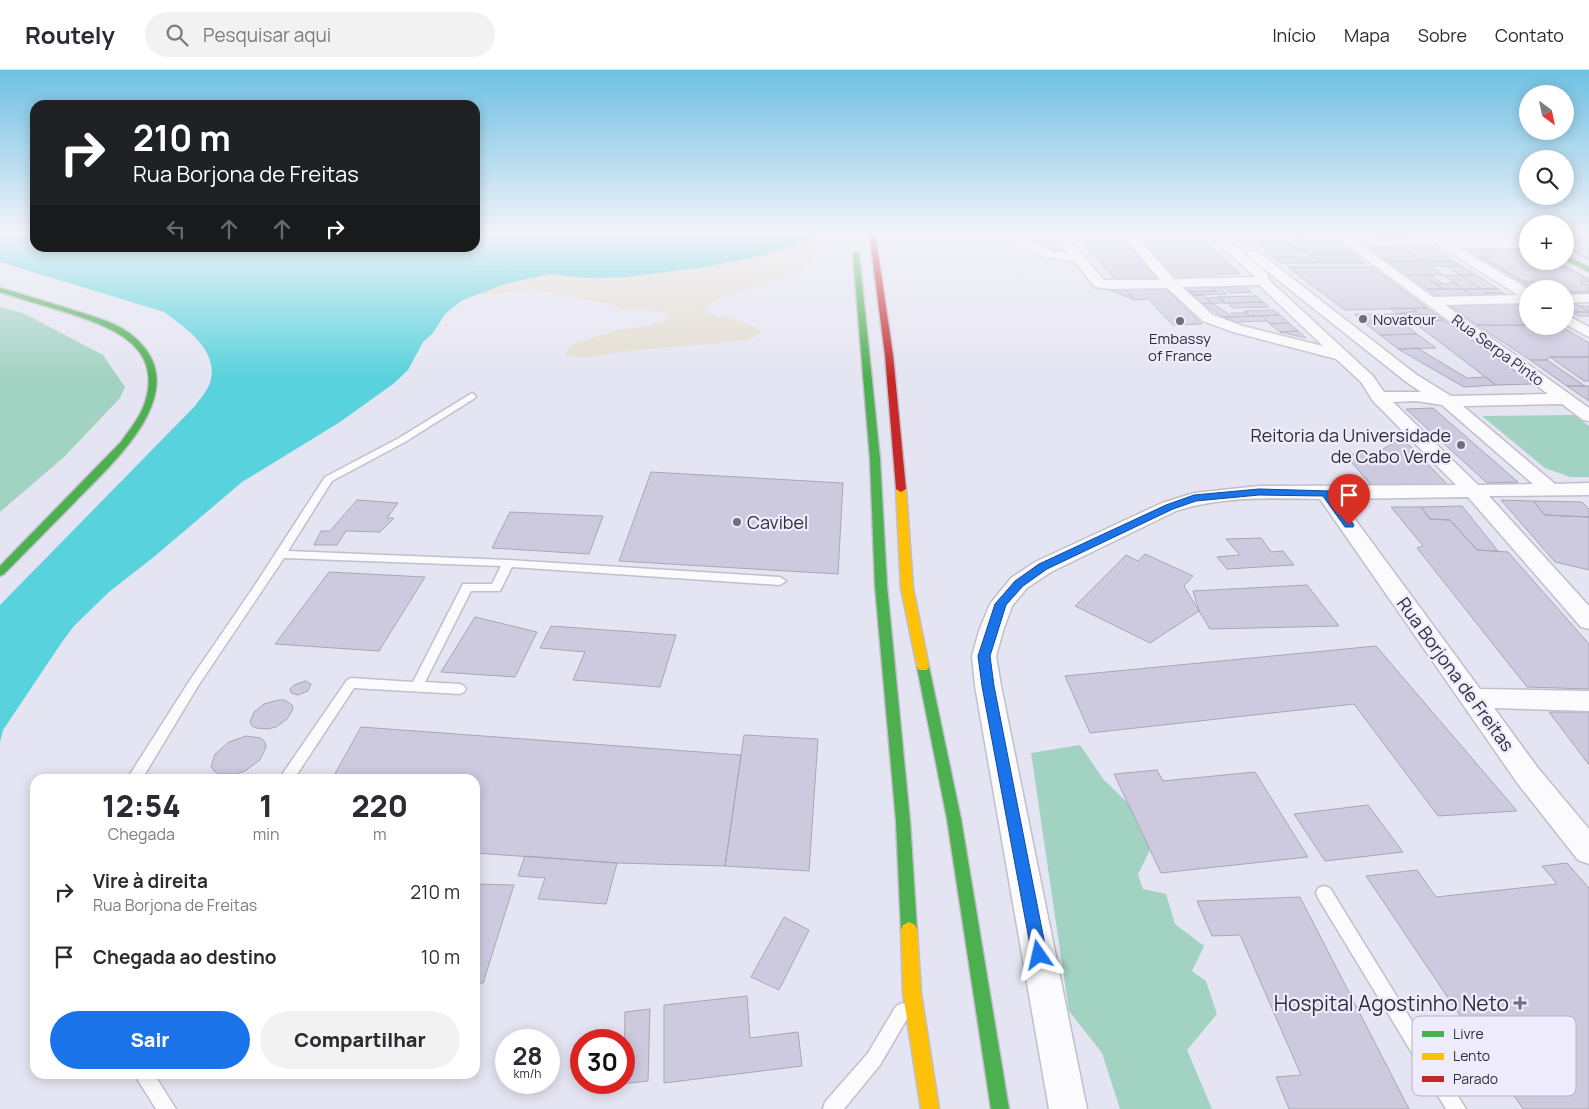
<!DOCTYPE html>
<html lang="pt">
<head>
<meta charset="utf-8">
<style>
	:root { --surface:#fff; --page:#f2f2f3; --text:#2b2b33; --muted:#7c7c81; --line:#e1e1e2; --accent:#1a73e8 }
	body { margin:0; font-family:Manrope,sans-serif; background:var(--page); color:var(--text); height:100vh; display:flex; flex-direction:column; font-size:19px; white-space:nowrap }
	* { box-sizing:border-box; margin:0 }
	p { font-size:16px; color:var(--muted) }
	.icon { flex:none; width:28px; height:28px; fill:none; stroke:currentColor; stroke-width:2; stroke-linecap:round; stroke-linejoin:round }
	.map { position:relative; flex:1; overflow:hidden }
	.drawer { position:absolute; left:30px; top:704px; width:450px; height:305px; display:flex; flex-direction:column; background:var(--surface); border-radius:15px; box-shadow:0 2px 12px #0003 }
	.drawer>* { flex:none }
	.hud { position:absolute; left:30px; top:30px; width:450px; height:152px; border-radius:15px; box-shadow:0 2px 12px #0003; background:#202124; color:#fff; overflow:hidden }
	.needle { width:32px; rotate:147deg }
	.buttons { position:absolute; left:1519px; top:15px; display:grid; gap:10px }
	.buttons a { display:grid; place-items:center; width:55px; height:55px; border-radius:50%; background:var(--surface); box-shadow:0 2px 12px #0003; font-size:25px }
	.speed { position:absolute; left:495px; top:959px; display:flex; gap:10px; font-size:25px; font-weight:700; text-align:center }
	.speed>* { display:grid; place-content:center; width:65px; height:65px; border-radius:50%; background:var(--surface); box-shadow:0 2px 12px #0003; line-height:1 }
	.speed small { font-size:12px; font-weight:400 }
	.speed .limit { border:8px solid #d22; background:#fff; color:#111 }
	.pin { position:absolute; display:grid; place-items:center; width:42px; height:42px; color:#fff; margin:-51px -21px; border-radius:50% 50% 50% 0; rotate:-45deg; box-shadow:0 0 5px #0007 }
	.pin .icon { rotate:45deg }
	.me { position:absolute; width:55px; margin:-28px; rotate:349deg; stroke-linejoin:round; filter:drop-shadow(0 0 4px #0008) }
	.turn { display:flex; align-items:center; gap:18px; height:105px; padding:0 20px; font-size:22px }
	.turn .icon { width:65px; height:65px; stroke-width:2.5 }
	.turn b { display:block; font-size:35px; line-height:42px }
	.lanes { display:flex; align-items:center; height:48px; padding:0 20px; background:#0003; justify-content:center; gap:25px; direction:ltr }
	.lanes .off { opacity:.35 }
	.eta { display:flex; justify-content:space-evenly; align-items:center; height:85px; text-align:center }
	.eta b { font-size:30px; font-weight:800; line-height:35px }
	.action { display:flex; gap:10px; margin-top:auto; padding:10px 20px }
	.action a { flex:1; height:58px; border-radius:30px; background:var(--accent); color:#fff; font-size:20px; font-weight:800; line-height:58px; text-align:center }
	.action a+a { background:var(--page); color:var(--text) }
	ul { padding:0; list-style:none }
	li { display:flex; align-items:center; gap:15px; height:65px; padding:0 20px }
	li div { flex:1 }
	li b { display:block; font-size:19px }
	li em { font-style:normal }
	header { display:flex; align-items:center; gap:30px; box-sizing:border-box; height:70px; padding:0 25px; background:var(--surface); border-bottom:1px solid var(--line) }
	header strong { font-size:24px }
	nav { display:flex; gap:28px; margin-inline-start:auto; font-size:18px }
	.search { width:350px; height:45px; background:var(--page); display:flex; align-items:center; gap:12px; box-sizing:border-box; padding:0 18px; border-radius:28px; color:var(--muted); font-size:19px }
	.map>svg:first-child { display:block }
	.green { fill:#a2d2c2 }
	.sand { fill:#e3ddcf }
	.water { fill:#58d2dc }
	.building { fill:#cdcae0; stroke:#a8a7b2 }
	.lines { fill:none; stroke-linecap:round; stroke-linejoin:round }
	.lane-casing { stroke:#c0bfca; stroke-width:3 }
	.street-casing { stroke:#c0bfca; stroke-width:3 }
	.fast-casing { stroke:#c0bfca; stroke-width:3 }
	.slow-casing { stroke:#c0bfca; stroke-width:3 }
	.jam-casing { stroke:#c0bfca; stroke-width:3 }
	.lane { fill:#fbfbfd; fill-rule:evenodd }
	.street { fill:#fbfbfd; fill-rule:evenodd }
	.fast { fill:#4caf50; fill-rule:evenodd }
	.slow { fill:#ffc107; fill-rule:evenodd }
	.jam { fill:#c62828; fill-rule:evenodd }
	.route { fill:#1a73e8; stroke:#114b97 }
	.poi-dot { fill:#6f6e7a; stroke:#eeecfc; stroke-width:2 }
	.labels { text-anchor:middle; dominant-baseline:central; stroke-width:4.5; stroke-linejoin:round; paint-order:stroke }
	.far-poi-label { font-size:15px; fill:#302f39; stroke:#eeecfc; text-anchor:start }
	.far-street-label { font-size:15px; fill:#302f39; stroke:#eeecfc }
	.poi-label { font-size:18px; fill:#302f39; stroke:#eeecfc; text-anchor:end }
	.street-label { font-size:18px; fill:#302f39; stroke:#eeecfc }
	.near-poi-label { font-size:21px; fill:#302f39; stroke:#eeecfc; text-anchor:end }
	.key { fill:#eeecfc; stroke:#b5b3c2; stroke-width:1 }
	.key-label { font-size:14px; fill:#302f39 }
</style>
</head>
<body>
<header>
<strong>Routely</strong>
<div class="search"><svg class="icon" aria-label="search" viewBox="0 0 24 24"><circle cx="10" cy="10" r="6"/><path d="M15 15l6 6"/></svg>Pesquisar aqui</div>
<nav><a>Início</a><a>Mapa</a><a>Sobre</a><a>Contato</a></nav>
</header>
<div class="map">
<svg width="1589" height="1039" viewBox="0 0 1589 1039">
	<rect width="100%" height="100%" fill="#e5e4f2"/>
	<path class="green" d="M 0,237 L 23,243 L 103,285 L 125,317 L 120,328 L 64,387 L 0,442 Z
		M 1574,345 L 1589,356 L 1589,407 L 1570,407 L 1545,398 L 1482,346 Z
		M 1080,675 L 1104,710 L 1130,735 L 1155,770 L 1138,804 L 1143,819 L 1166,824 L 1175,854 L 1204,876 L 1192,901 L 1206,911 L 1217,944 L 1187,980 L 1212,1039 L 1120,1039 L 1102,983 L 1069,941 L 1031,683 Z"/>
	<path class="sand" d="M 815,169 L 817,179 L 815,187 L 805,195 L 789,205 L 714,230 L 703,242 L 748,253 L 761,262 L 749,270 L 619,282 L 585,288 L 565,285 L 571,276 L 584,270 L 618,260 L 653,255 L 668,249 L 664,243 L 643,239 L 622,240 L 610,234 L 535,220 L 514,221 L 493,225 L 478,224 L 505,214 L 550,204 L 586,208 L 628,207 L 705,197 L 760,186 Z"/>
	<path class="water" d="M 0,162 L 35,162 L 35,178 L 475,178 L 475,162 L 818,162 L 815,169 L 760,186 L 705,197 L 628,207 L 586,208 L 550,204 L 505,214 L 461,231 L 445,244 L 433,263 L 423,272 L 408,300 L 393,314 L 340,352 L 242,412 L 155,486 L 109,522 L 74,556 L 62,572 L 3,660 L 0,672 L 0,535 L 195,336 C 200,329 207,321 210,313 C 220,281 186,258 164,242 L 0,192 Z"/>
	<path class="building" d="M 1002,162 L 1048,162 L 1057,175 L 1055,176 L 1060,180 L 1050,182 L 1019,169 L 1022,168 L 1020,167 L 1015,168 Z
		M 1074,162 L 1119,162 L 1161,213 L 1119,214 Z
		M 1128,162 L 1178,162 L 1188,171 L 1204,170 L 1240,204 L 1215,204 L 1217,208 L 1173,210 Z
		M 1246,162 L 1275,162 L 1291,175 L 1260,175 Z
		M 1283,162 L 1325,162 L 1294,162 L 1322,185 L 1311,185 Z
		M 1294,162 L 1325,162 L 1355,185 L 1322,185 Z
		M 1346,162 L 1378,162 L 1388,169 L 1382,169 L 1387,173 L 1360,173 Z
		M 1378,162 L 1394,162 L 1404,169 L 1388,169 Z
		M 1394,162 L 1410,162 L 1426,173 L 1387,173 L 1382,169 L 1404,169 Z
		M 1438,162 L 1470,162 L 1475,165 L 1459,165 L 1463,167 L 1479,168 L 1488,173 L 1454,173 Z
		M 1470,162 L 1493,162 L 1511,173 L 1488,173 Z
		M 1493,162 L 1501,162 L 1519,173 L 1511,173 Z
		M 1565,162 L 1583,162 L 1589,165 L 1589,190 L 1565,177 Z
		M 1260,175 L 1299,175 L 1307,182 L 1293,182 L 1298,187 L 1273,187 Z
		M 1528,176 L 1528,182 L 1523,179 L 1481,180 L 1493,187 L 1482,187 L 1525,212 L 1538,212 L 1549,219 L 1533,219 L 1463,177 Z
		M 1528,176 L 1528,191 L 1556,191 L 1589,209 L 1589,226 L 1565,226 L 1565,219 L 1533,219 L 1463,177 Z
		M 1402,177 L 1422,191 L 1388,191 L 1370,178 Z
		M 1402,177 L 1434,177 L 1454,191 L 1422,191 Z
		M 1523,179 L 1528,182 L 1528,191 L 1553,191 L 1589,211 L 1580,212 L 1589,217 L 1589,222 L 1565,222 L 1565,219 L 1549,219 L 1538,212 L 1525,212 L 1482,187 L 1493,187 L 1481,180 Z
		M 1311,185 L 1355,185 L 1365,193 L 1320,193 Z
		M 1273,187 L 1313,187 L 1320,193 L 1280,193 Z
		M 1388,191 L 1422,191 L 1443,205 L 1408,205 Z
		M 1422,191 L 1454,191 L 1462,196 L 1429,196 Z
		M 1446,196 L 1462,196 L 1476,205 L 1460,205 Z
		M 1288,197 L 1371,197 L 1427,238 L 1345,240 Z
		M 1408,205 L 1423,205 L 1443,219 L 1427,219 Z
		M 1423,205 L 1430,205 L 1442,213 L 1435,214 Z
		M 1443,205 L 1460,205 L 1481,219 L 1463,219 Z
		M 1460,205 L 1476,205 L 1498,219 L 1481,219 Z
		M 1455,213 L 1463,219 L 1443,219 L 1435,214 Z
		M 1220,214 L 1241,214 L 1251,222 L 1230,223 Z
		M 1210,215 L 1217,215 L 1227,224 L 1193,225 L 1189,222 L 1217,221 Z
		M 1210,215 L 1217,221 L 1189,222 L 1183,216 Z
		M 1163,216 L 1202,254 L 1173,255 L 1148,229 L 1135,230 L 1124,218 Z
		M 1124,218 L 1135,230 L 1108,219 Z
		M 1427,219 L 1463,219 L 1475,228 L 1439,228 Z
		M 1463,219 L 1498,219 L 1503,223 L 1483,223 L 1490,227 L 1475,228 Z
		M 1565,222 L 1589,222 L 1589,226 L 1565,226 Z
		M 1483,223 L 1503,223 L 1511,227 L 1490,227 Z
		M 1193,225 L 1203,225 L 1212,233 L 1202,234 Z
		M 1256,226 L 1263,232 L 1225,233 L 1218,227 Z
		M 1218,227 L 1225,233 L 1212,233 L 1206,228 Z
		M 1565,231 L 1571,231 L 1589,242 L 1571,242 L 1565,238 Z
		M 1263,232 L 1269,237 L 1233,238 L 1228,233 Z
		M 1212,233 L 1233,247 L 1223,247 L 1202,234 Z
		M 1523,233 L 1528,236 L 1528,255 L 1477,255 L 1448,235 Z
		M 1580,236 L 1589,236 L 1589,246 L 1579,246 L 1571,242 L 1589,242 Z
		M 1390,238 L 1413,238 L 1417,241 L 1397,244 Z
		M 1413,238 L 1427,238 L 1437,245 L 1397,244 L 1417,241 Z
		M 1274,240 L 1280,245 L 1250,246 L 1244,241 Z
		M 1231,243 L 1246,243 L 1250,246 L 1235,247 Z
		M 1354,244 L 1397,244 L 1406,251 L 1363,251 Z
		M 1280,245 L 1289,253 L 1270,254 L 1262,246 Z
		M 1399,245 L 1437,245 L 1444,250 L 1406,251 Z
		M 1262,246 L 1267,251 L 1235,252 L 1223,247 Z
		M 1444,250 L 1532,314 L 1496,315 L 1412,251 Z
		M 1395,252 L 1403,253 L 1417,264 L 1380,265 L 1365,253 Z
		M 1289,253 L 1298,261 L 1280,262 L 1270,254 Z
		M 1477,255 L 1560,256 L 1589,273 L 1589,287 L 1550,287 L 1547,290 L 1530,290 Z
		M 1298,261 L 1306,268 L 1280,262 Z
		M 1417,264 L 1436,278 L 1398,279 L 1380,265 Z
		M 1417,278 L 1467,308 L 1485,307 L 1496,315 L 1464,317 L 1398,279 Z
		M 1550,287 L 1589,287 L 1589,311 L 1584,311 Z
		M 1530,290 L 1547,290 L 1585,316 L 1567,316 Z
		M 1567,316 L 1589,316 L 1589,331 Z
		M 1433,338 L 1518,412 L 1487,413 L 1406,339 Z
		M 1400,370 L 1410,376 L 1450,417 L 1375,419 L 1345,385 L 1377,382 Z
		M 651,402 L 843,413 L 838,504 L 619,491 Z
		M 357,430 L 398,433 L 387,448 L 394,448 L 380,462 L 346,461 L 337,475 L 314,475 L 321,461 L 330,461 Z
		M 1501,430 L 1533,431 L 1545,445 L 1589,447 L 1589,500 L 1555,492 Z
		M 1533,431 L 1582,432 L 1589,439 L 1589,447 L 1545,445 Z
		M 1462,436 L 1498,481 L 1477,480 L 1450,450 L 1430,449 L 1421,437 Z
		M 1391,437 L 1421,437 L 1430,449 L 1450,450 L 1477,480 L 1508,482 L 1589,574 L 1589,619 L 1527,617 L 1417,478 L 1423,476 Z
		M 510,442 L 603,446 L 589,484 L 492,478 Z
		M 1261,468 L 1271,482 L 1283,481 L 1294,495 L 1227,499 L 1217,487 L 1240,485 L 1226,469 Z
		M 1145,484 L 1193,506 L 1184,516 L 1199,541 L 1150,573 L 1075,536 L 1126,485 L 1138,491 Z
		M 329,502 L 425,507 L 379,581 L 275,574 Z
		M 1307,515 L 1339,556 L 1210,559 L 1199,541 L 1193,521 Z
		M 475,547 L 537,562 L 515,607 L 441,602 Z
		M 551,556 L 676,565 L 660,617 L 573,610 L 585,582 L 540,578 Z
		M 1376,576 L 1517,741 L 1438,746 L 1354,634 L 1090,663 L 1065,606 Z
		M 305,611 L 311,614 L 308,621 L 298,625 L 291,623 L 290,619 L 294,615 Z
		M 278,630 L 285,630 L 292,635 L 293,639 L 287,649 L 276,657 L 268,659 L 256,658 L 252,656 L 250,652 L 254,642 L 264,634 Z
		M 1549,642 L 1589,642 L 1589,695 Z
		M 361,657 L 741,685 L 725,796 L 617,793 L 475,783 L 475,709 L 332,709 Z
		M 744,665 L 818,669 L 809,801 L 725,796 Z
		M 246,666 L 261,668 L 265,672 L 266,677 L 260,690 L 245,701 L 236,704 L 219,704 L 214,701 L 211,696 L 215,684 L 229,672 Z
		M 1157,700 L 1163,711 L 1255,702 L 1308,787 L 1161,803 L 1114,704 Z
		M 1368,735 L 1403,782 L 1325,791 L 1294,744 Z
		M 525,786 L 617,793 L 606,834 L 538,829 L 545,808 L 518,806 Z
		M 1567,793 L 1589,818 L 1589,1039 L 1523,1039 L 1366,806 L 1417,800 L 1436,827 L 1557,814 L 1542,796 Z
		M 475,814 L 514,815 L 483,913 L 475,913 Z
		M 1300,827 L 1409,1039 L 1289,1039 L 1276,1007 L 1301,1005 L 1240,865 L 1212,866 L 1197,831 Z
		M 784,847 L 809,860 L 779,920 L 751,907 Z
		M 747,926 L 750,968 L 798,962 L 802,996 L 664,1013 L 664,935 Z
		M 650,939 L 648,1011 L 621,1014 L 624,1012 L 625,942 Z"/>
	<g class="lines">
		<g class="lane-casing">
			<path id="lane" d="M 1426,171 L 1428,172 L 1428,174 L 1350,175 L 1347,173 L 1350,171 Z
				M 472,323 L 476,326 L 475,328 L 405,372 L 332,411 L 288,481 L 508,490 L 780,507 L 786,511 L 780,515 L 512,497 L 500,521 L 471,521 L 425,612 L 460,614 L 464,616 L 466,619 L 464,622 L 460,624 L 354,618 L 294,709 L 279,709 L 347,610 L 351,608 L 413,612 L 463,514 L 492,514 L 501,496 L 284,488 L 198,616 L 142,709 L 127,709 L 190,610 L 255,515 L 325,407 L 399,368 Z
				M 1324,816 L 1330,818 L 1466,1039 L 1446,1039 L 1318,828 L 1316,823 L 1318,818 Z
				M 902,933 L 908,936 L 911,942 L 880,995 L 844,1039 L 823,1039 L 825,1032 L 868,983 L 896,936 Z
				M 134,1004 L 154,1004 L 176,1039 L 156,1039 Z"/>
		</g>
		<g class="street-casing">
			<path id="street" d="M 989,162 L 1006,162 L 1052,181 L 1068,183 L 1051,162 L 1063,162 L 1104,210 L 1160,210 L 1120,162 L 1133,162 L 1174,209 L 1255,207 L 1206,162 L 1219,162 L 1267,203 L 1269,210 L 1373,306 L 1384,322 L 1421,322 L 1405,311 L 1249,187 L 1247,184 L 1249,181 L 1257,181 L 1417,305 L 1451,326 L 1548,324 L 1329,162 L 1343,162 L 1433,227 L 1518,225 L 1418,162 L 1433,162 L 1445,169 L 1528,170 L 1528,178 L 1457,177 L 1528,219 L 1528,233 L 1445,235 L 1589,338 L 1589,351 L 1583,350 L 1562,334 L 1463,336 L 1555,414 L 1589,413 L 1589,425 L 1489,426 L 1589,536 L 1589,559 L 1581,557 L 1468,427 L 1340,429 L 1480,619 L 1589,621 L 1589,641 L 1494,638 L 1538,698 L 1589,759 L 1589,794 L 1578,790 L 1518,714 L 1320,429 C 1272,428 1222,426 1176,441 L 1051,502 L 1027,518 L 1012,536 L 1003,561 L 996,586 L 1001,616 L 1087,1039 L 1049,1039 L 975,616 L 972,586 L 979,561 L 990,534 L 1011,508 L 1035,492 L 1162,433 L 1194,423 L 1259,416 L 1456,415 L 1373,331 L 1361,312 L 1336,289 L 1233,262 L 1203,251 L 1167,218 L 1111,219 L 1095,217 L 1075,192 L 1045,187 L 991,165 ZM 1259,215 L 1323,276 L 1243,256 L 1213,245 L 1182,217 ZM 1416,331 L 1442,335 L 1533,414 L 1478,415 L 1393,332 Z
				M 1589,224 L 1589,232 L 1565,233 L 1565,225 Z
				M 1565,244 L 1589,257 L 1589,267 L 1565,254 Z"/>
		</g>
		<g class="fast-casing">
			<path id="fast" d="M 1517,162 L 1528,163 L 1528,168 L 1518,163 Z
				M 856,182 L 859,184 L 880,389 L 887,516 L 910,751 L 917,860 L 915,865 L 909,868 L 903,865 L 901,860 L 896,751 L 875,516 L 870,389 L 853,184 Z
				M 1565,185 L 1589,197 L 1589,202 L 1565,190 Z
				M 0,218 C 22,224 44,231 66,238 C 87,245 111,250 129,263 C 200,316 116,390 76,431 C 52,455 28,480 4,504 L 0,506 L 0,496 L 121,372 C 130,359 142,345 146,329 C 162,272 105,255 62,241 C 42,235 21,229 0,222 Z
				M 923,593 L 927,594 L 929,597 L 961,749 L 1009,1039 L 991,1039 L 947,749 L 917,597 L 919,594 Z"/>
		</g>
		<g class="slow-casing">
			<path id="slow" d="M 901,416 L 906,419 L 913,518 L 929,597 L 927,600 L 919,600 L 917,597 L 901,518 L 896,419 Z
				M 909,852 L 915,855 L 917,860 L 921,923 L 939,1039 L 921,1039 L 903,923 L 901,860 L 903,855 Z"/>
		</g>
		<g class="jam-casing">
			<path id="jam" d="M 869,162 L 875,162 L 893,285 L 906,419 L 901,422 L 896,419 L 885,285 Z"/>
		</g>
		<use href="#lane" class="lane"/>
		<use href="#street" class="street"/>
		<use href="#fast" class="fast"/>
		<use href="#slow" class="slow"/>
		<use href="#jam" class="jam"/>
	</g>
	<linearGradient id="sky" x2="0" y2="1"><stop stop-color="#6ec0e3"/><stop offset="0.53" stop-color="#f3f3f9"/><stop offset="1" stop-color="#f3f3f9" stop-opacity="0"/></linearGradient>
	<rect width="1589" height="308" fill="url(#sky)"/>
	<path class="route" d="M 1259,419 L 1330,421 L 1354,455 L 1353,457 L 1345,457 L 1323,426 L 1259,425 L 1196,431 L 1173,439 L 1047,499 L 1023,516 L 1006,535 L 990,586 L 994,616 L 1047,885 L 1045,891 L 1039,893 L 1033,891 L 982,616 L 978,586 L 995,534 L 1015,511 L 1039,494 L 1166,435 L 1194,425 Z"/>
	<g class="poi-dot">
		<circle cx="1363" cy="249" r="5"/>
		<circle cx="1180" cy="251" r="5"/>
		<circle cx="1461" cy="375" r="5"/>
		<circle cx="737" cy="452" r="5"/>
		<path d="M1517.5 925.5h5v5h5v5h-5v5h-5v-5h-5v-5h5z"/>
	</g>
	<g class="labels">
		<g class="far-poi-label">
			<text x="1373" y="249">Novatour</text>
			<text x="1180" y="268" text-anchor="middle">Embassy<tspan x="1180" dy="17">of France</tspan></text>
		</g>
		<g class="far-street-label">
			<text transform="translate(1498 280) rotate(36)">Rua Serpa Pinto</text>
		</g>
		<g class="poi-label">
			<text x="1451" y="365">Reitoria da Universidade<tspan x="1451" dy="21">de Cabo Verde</tspan></text>
			<text x="747" y="452" text-anchor="start">Cavibel</text>
		</g>
		<g class="street-label">
			<text transform="translate(1456 604) rotate(54)">Rua Borjona de Freitas</text>
		</g>
		<g class="near-poi-label">
			<text x="1509" y="933">Hospital Agostinho Neto</text>
		</g>
	</g>
	<rect x="1412" y="946" width="164" height="80" rx="8" class="key"/>
	<rect x="1422" y="961" width="22" height="6" fill="#4caf50"/>
	<rect x="1422" y="983" width="22" height="7" fill="#ffc107"/>
	<rect x="1422" y="1006" width="22" height="6" fill="#c62828"/>
	<g class="key-label">
		<text x="1453" y="969">Livre</text>
		<text x="1453" y="991">Lento</text>
		<text x="1453" y="1014">Parado</text>
	</g>
</svg>
<div class="buttons">
<a><svg class="needle" viewBox="-14 -14 28 28"><path d="M0-13l5 13h-10z" fill="#e53935"/><path d="M0 13l5-13h-10z" fill="#7c7c81"/></svg></a>
<a><svg class="icon" aria-label="search" viewBox="0 0 24 24"><circle cx="10" cy="10" r="6"/><path d="M15 15l6 6"/></svg></a>
<a>+</a>
<a>−</a>
</div>
<div class="speed"><div>28<small>km/h</small></div><div class="limit">30</div></div>
<div class="pin" style="left:1349px;top:455px;background:#d93025"><svg class="icon" aria-label="arrive" viewBox="0 0 24 24"><path d="M6 21V4h12l-3 4 3 4H6"/></svg></div>
<svg class="me" style="left:1039px;top:885px" viewBox="-20 -20 40 40"><path d="M0-17L14 15 0 8-14 15z" fill="#1a73e8" stroke="#fff" stroke-width="4"/></svg>
<div class="hud">
<div class="turn"><svg class="icon" aria-label="right" viewBox="0 0 24 24"><path d="M7 20v-9h11M14 6l5 5-5 5"/></svg><div><b>210 m</b>Rua Borjona de Freitas</div></div>
<div class="lanes"><svg class="icon off" aria-label="left" viewBox="0 0 24 24"><path d="M17 20v-9H6M10 6l-5 5 5 5"/></svg><svg class="icon off" aria-label="ahead" viewBox="0 0 24 24"><path d="M12 20V5M6 11l6-6 6 6"/></svg><svg class="icon off" aria-label="ahead" viewBox="0 0 24 24"><path d="M12 20V5M6 11l6-6 6 6"/></svg><svg class="icon" aria-label="right" viewBox="0 0 24 24"><path d="M7 20v-9h11M14 6l5 5-5 5"/></svg></div>
</div>
<section class="drawer">
<div class="eta">
<div><b>12:54</b><p>Chegada</p></div>
<div><b>1</b><p>min</p></div>
<div><b>220</b><p>m</p></div>
</div>
<ul>
<li><svg class="icon" aria-label="right" viewBox="0 0 24 24"><path d="M7 20v-9h11M14 6l5 5-5 5"/></svg><div><b>Vire à direita</b><p>Rua Borjona de Freitas</p></div><em>210 m</em></li>
<li><svg class="icon" aria-label="arrive" viewBox="0 0 24 24"><path d="M6 21V4h12l-3 4 3 4H6"/></svg><div><b>Chegada ao destino</b></div><em>10 m</em></li>
</ul>
<div class="action"><a>Sair</a><a>Compartilhar</a></div>
</section>
</div>
</body>
</html>
